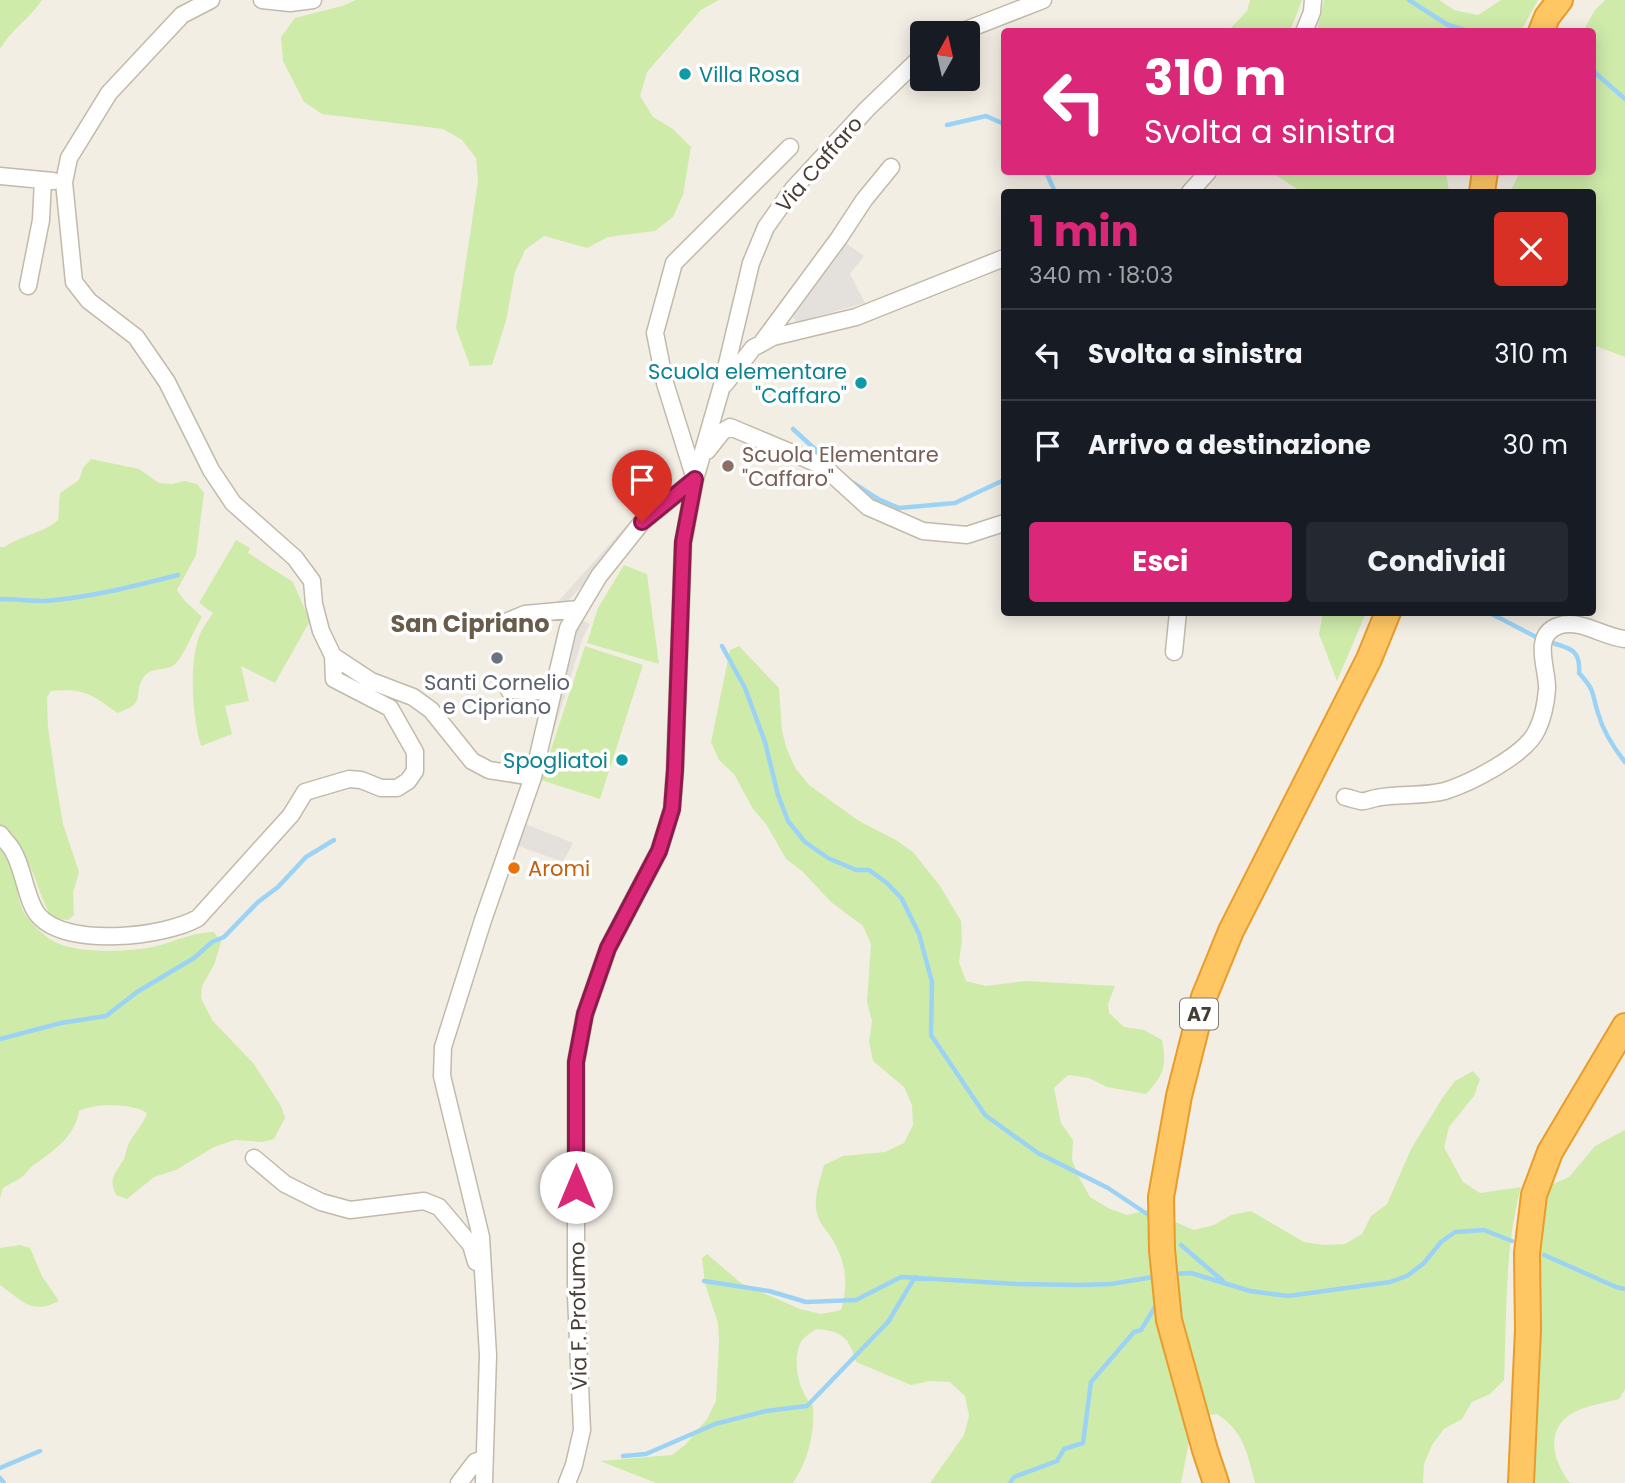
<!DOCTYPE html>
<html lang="it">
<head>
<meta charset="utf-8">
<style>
	:root { --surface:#171b24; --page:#242831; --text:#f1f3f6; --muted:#9ea1a6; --line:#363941; --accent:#db2777 }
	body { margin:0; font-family:Poppins,sans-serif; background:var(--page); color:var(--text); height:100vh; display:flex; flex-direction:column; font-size:26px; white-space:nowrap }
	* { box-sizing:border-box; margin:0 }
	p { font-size:23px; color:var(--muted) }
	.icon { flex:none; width:38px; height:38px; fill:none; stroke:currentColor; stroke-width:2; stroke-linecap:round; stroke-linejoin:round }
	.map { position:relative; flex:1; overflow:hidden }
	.drawer { position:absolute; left:1001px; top:189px; width:595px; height:427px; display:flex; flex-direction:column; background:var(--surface); border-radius:7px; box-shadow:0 4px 18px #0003 }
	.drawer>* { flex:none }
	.banner { position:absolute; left:1001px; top:28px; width:595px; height:147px; border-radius:7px; box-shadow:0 4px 18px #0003; background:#db2777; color:#fff; overflow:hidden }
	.needle { width:46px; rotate:8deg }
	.tools { position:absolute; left:910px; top:21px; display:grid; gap:14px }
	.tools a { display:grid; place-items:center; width:70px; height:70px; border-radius:7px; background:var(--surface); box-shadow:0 4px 18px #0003; font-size:35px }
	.pin { position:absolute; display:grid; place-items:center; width:60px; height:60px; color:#fff; margin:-72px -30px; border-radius:50% 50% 50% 0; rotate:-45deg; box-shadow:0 0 7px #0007 }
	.pin .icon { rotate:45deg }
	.me { position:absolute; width:77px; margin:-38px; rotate:0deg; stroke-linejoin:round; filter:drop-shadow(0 0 5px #0008) }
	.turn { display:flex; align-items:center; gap:24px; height:147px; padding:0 28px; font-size:32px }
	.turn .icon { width:91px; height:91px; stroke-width:2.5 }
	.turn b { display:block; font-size:49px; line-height:60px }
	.round { display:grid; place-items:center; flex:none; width:74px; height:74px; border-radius:7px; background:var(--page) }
	.summary { display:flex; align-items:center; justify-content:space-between; height:119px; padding:0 28px }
	h1 { font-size:42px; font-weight:700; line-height:52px; color:var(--accent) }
	.cta { display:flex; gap:14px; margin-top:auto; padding:14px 28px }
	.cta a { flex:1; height:80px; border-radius:7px; background:var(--accent); color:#fff; font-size:28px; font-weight:700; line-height:80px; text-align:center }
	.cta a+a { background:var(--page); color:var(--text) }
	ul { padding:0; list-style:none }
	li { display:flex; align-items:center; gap:21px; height:91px; padding:0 28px; border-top:2px solid var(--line) }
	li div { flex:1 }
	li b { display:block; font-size:26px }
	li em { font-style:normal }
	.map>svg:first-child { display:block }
	.green { fill:#cfebaa }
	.parking { fill:#e4e1dd }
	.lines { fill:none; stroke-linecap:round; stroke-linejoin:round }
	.stream { stroke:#9cd3f5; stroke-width:4.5 }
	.minor-casing { stroke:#c2b9a9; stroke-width:19 }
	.highway-casing { stroke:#e79c2b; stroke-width:28 }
	.minor { stroke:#fff; stroke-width:16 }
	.highway { stroke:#ffc764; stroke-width:24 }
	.route-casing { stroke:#8e194d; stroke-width:18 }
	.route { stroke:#db2777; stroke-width:12 }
	.culture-dot { fill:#0f9aa8; stroke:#fff; stroke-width:2.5 }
	.education-dot { fill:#8d6e63; stroke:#fff; stroke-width:2.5 }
	.worship-dot { fill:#6b7280; stroke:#fff; stroke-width:2.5 }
	.food-dot { fill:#e8710a; stroke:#fff; stroke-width:2.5 }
	.labels { text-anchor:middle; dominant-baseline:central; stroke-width:7; stroke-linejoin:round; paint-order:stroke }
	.shield { fill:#fff; stroke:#7e7871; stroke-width:2 }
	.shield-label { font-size:19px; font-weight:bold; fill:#463e34 }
	.culture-label { font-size:21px; fill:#0d838f; stroke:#fff; text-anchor:end }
	.street-label { font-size:21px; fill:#463e34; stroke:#fff }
	.education-label { font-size:21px; fill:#785e54; stroke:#fff; text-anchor:start }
	.worship-label { font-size:21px; fill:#5b616d; stroke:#fff }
	.food-label { font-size:21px; fill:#c56008; stroke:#fff; text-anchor:start }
	.quarter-label { font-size:24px; font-weight:bold; fill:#6a5c4a; stroke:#fff }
</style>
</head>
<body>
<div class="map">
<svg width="1625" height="1483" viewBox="0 0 1625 1483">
	<rect width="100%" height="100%" fill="#f3eee4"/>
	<path class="green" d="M 0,0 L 42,0 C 30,18 10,31 0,49 Z
		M 356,0 L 719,0 L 701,10 L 647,72 L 640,96 L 653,117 L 673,129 L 691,147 L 683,195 L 673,217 L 655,231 L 608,237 L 587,248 L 544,236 L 525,250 L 515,272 L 506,321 L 492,365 L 470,366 L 456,328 L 478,181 L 476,158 L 462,140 L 443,129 L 322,114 L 304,102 L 283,61 L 281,37 L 295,18 L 342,6 Z
		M 1250,0 L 1302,0 L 1290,31 L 1228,31 L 1247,11 Z
		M 1324,0 L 1439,0 L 1454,10 L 1478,15 L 1501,0 L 1538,0 L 1521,31 L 1317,31 Z
		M 1605,0 L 1625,0 L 1625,357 L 1593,345 L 1592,192 L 1510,192 L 1520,172 L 1592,172 L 1592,32 L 1583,31 L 1595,10 Z
		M 1271,172 L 1446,172 L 1449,192 L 1302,192 Z
		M 91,459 L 139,469 L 159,483 L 172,484 L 185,481 L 197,484 L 204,493 L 196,555 L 177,590 L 184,600 L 202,617 C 194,629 184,657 174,665 C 164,672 152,666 144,677 C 131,694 150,702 117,713 C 92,694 83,688 51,691 L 47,697 L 48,727 L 56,782 L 63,824 L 79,872 L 73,893 L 74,915 L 68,920 L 53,918 C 41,902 39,885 30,867 C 22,852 12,837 0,825 L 0,547 L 5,547 C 21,535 42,534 58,520 L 60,493 L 79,480 L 83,468 Z
		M 236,540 L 250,548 L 248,553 L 293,582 L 310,621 L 275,683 L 241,666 L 249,701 L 225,706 L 232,734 L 201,746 C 192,716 188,660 201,632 C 204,625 209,619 213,613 L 199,603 Z
		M 624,565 L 647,574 L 659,664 L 587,643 L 598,608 Z
		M 1323,613 L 1366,613 L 1337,681 L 1319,634 Z
		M 585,646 L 643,665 L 600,799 L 541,780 Z
		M 739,646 L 779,688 L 782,731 L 787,750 L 796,769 L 809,785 L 859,821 L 896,840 L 913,852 L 940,886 L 961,921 L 962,941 L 959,962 L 966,981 L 986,986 L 1026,981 L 1115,986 L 1108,1004 L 1109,1013 L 1124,1027 L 1144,1030 L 1162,1040 C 1167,1066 1164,1075 1146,1094 L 1107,1087 L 1089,1078 L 1068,1075 L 1054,1088 L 1061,1123 L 1073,1140 L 1072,1160 L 1080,1179 L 1090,1197 L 1108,1208 L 1127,1215 L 1147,1210 L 1194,1230 L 1214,1225 L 1231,1215 L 1251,1211 L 1304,1242 L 1324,1245 L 1345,1244 L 1362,1234 L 1371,1216 L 1387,1204 L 1411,1149 L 1443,1097 L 1455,1081 L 1473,1071 L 1480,1079 L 1474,1096 L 1449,1127 L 1444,1147 L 1463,1182 L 1480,1193 L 1521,1187 C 1504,1249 1507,1315 1504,1380 L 1490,1394 L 1472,1402 L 1462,1419 L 1444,1429 L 1432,1445 L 1424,1464 L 1423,1483 L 1255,1483 C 1247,1452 1244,1432 1217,1414 L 1185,1418 L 1190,1436 L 1181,1483 L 930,1483 L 964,1435 L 969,1416 L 965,1396 L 950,1382 L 930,1381 L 911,1385 L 856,1362 C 849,1337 842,1331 816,1329 C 811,1333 802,1338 800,1344 C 792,1363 799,1393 813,1406 C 815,1433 808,1461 793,1483 L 656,1483 L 600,1461 L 672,1455 L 686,1444 L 707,1419 L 716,1401 L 719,1342 L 718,1323 L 705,1284 L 702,1258 L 707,1254 L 741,1283 L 800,1309 L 821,1314 L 841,1310 C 849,1283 846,1262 831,1237 C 827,1231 821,1225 819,1219 C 811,1202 820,1181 824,1165 L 843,1156 L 885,1152 L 904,1143 L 913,1125 L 912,1105 L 904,1087 L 873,1061 L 869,1041 L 872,1021 L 867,1002 L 871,944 L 863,926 L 831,902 L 802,871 L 786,859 L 766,824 L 753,809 L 734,774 L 719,760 L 711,742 L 730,650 Z
		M 0,848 C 20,869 13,897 27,917 C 34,926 45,937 55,942 C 77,954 133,952 157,946 C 176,941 194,932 214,932 L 221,942 L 214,965 L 202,986 L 201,998 L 212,1020 L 254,1064 L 281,1106 L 285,1118 L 274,1139 L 262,1142 L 235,1140 L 214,1147 L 176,1170 L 154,1177 L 127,1199 L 116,1195 C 108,1177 115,1175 124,1159 C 126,1154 126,1148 129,1143 C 135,1132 143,1125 147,1113 C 134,1103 94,1103 79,1111 C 75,1137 54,1150 34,1165 C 29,1168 27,1173 22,1177 C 17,1181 9,1184 3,1188 L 0,1198 Z
		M 1625,1130 L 1625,1389 L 1619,1399 C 1604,1403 1584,1406 1571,1414 C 1544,1431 1554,1463 1570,1483 L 1530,1483 L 1538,1238 L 1551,1185 L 1569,1177 L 1595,1146 Z
		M 20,1245 L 30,1248 L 42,1276 L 59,1301 C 31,1315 23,1301 0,1285 L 0,1248 Z"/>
	<path class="parking" d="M 839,238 L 864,256 L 850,274 L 865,303 L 796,322 L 790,312 Z
		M 654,495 L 659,499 L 564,606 L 553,607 Z
		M 581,620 L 590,624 L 583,637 L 553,734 L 551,728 L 564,683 L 560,675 Z
		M 523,823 L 573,843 L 563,862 L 516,845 Z"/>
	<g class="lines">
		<path class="stream" d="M 1409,0 L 1448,25 L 1472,32
			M 1592,70 L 1625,99
			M 947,125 L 986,116 L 1004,124
			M 1046,172 L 1055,192
			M 793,429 L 850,481 L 878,499 L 899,508 L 955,503 L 1004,480
			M 0,599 C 15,599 29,601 44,601 C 88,598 135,586 178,575
			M 1488,612 L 1540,639
			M 1549,642 C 1569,648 1581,649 1579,673 C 1596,692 1591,691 1598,713 C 1603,731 1613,747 1625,762
			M 722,646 L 745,688 L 765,742 L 778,795 L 788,821 L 805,842 L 828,858 L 856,870 L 869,870 L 887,883 L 902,899 L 919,934 L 932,982 L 931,1035 L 985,1115 L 1038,1153 L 1108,1188 L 1153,1218
			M 0,1039 L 61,1023 L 106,1016 L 137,992 L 194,958 L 212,942 L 224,937 L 258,902 L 278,887 L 306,857 L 334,840
			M 1181,1245 L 1223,1281
			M 1544,1255 L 1616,1287 L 1625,1289
			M 1175,1274 L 1191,1273 L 1250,1291 L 1288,1296 L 1390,1282 L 1407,1276 L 1424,1263 L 1441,1242 L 1455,1232 L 1484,1230 L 1512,1241
			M 704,1281 L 769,1291 L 806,1302 L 856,1300 L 901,1277 L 1017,1284 L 1080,1285 L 1111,1284 L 1153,1277
			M 623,1456 L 646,1454 L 715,1424 L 766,1411 L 807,1406 L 888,1322 L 915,1277
			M 0,1468 L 40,1451
			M 0,1478 L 4,1483
			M 1010,1483 L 1014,1477 L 1057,1461 L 1064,1449 L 1083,1443 L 1091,1382 L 1134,1332 L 1141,1330 L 1158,1302"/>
		<g class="minor-casing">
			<path id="minor" d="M 211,0 L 182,15 L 109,93 L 69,158 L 64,182 L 74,282 L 89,301 L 136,337 L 167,382 L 211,470 L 233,503 L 295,558 L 312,581 L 314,604 L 321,631 L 333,656 L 371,681 L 413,697 L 431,710 L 472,761 L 489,770 L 533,777
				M 262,0 L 290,3 L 313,0
				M 1304,32 L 1312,12 L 1313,0
				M 958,33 L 1043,0
				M 0,176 L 53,181
				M 1190,192 L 1208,172
				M 28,286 L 41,220 L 43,180
				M 763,341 L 839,238 L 864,200 L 891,167
				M 725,384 L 753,348 L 773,337 L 856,317 L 1004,258
				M 707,451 L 722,432 L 730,427 L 823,466 L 868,507 L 923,531 L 967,535 L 1004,523
				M 501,624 L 525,614 L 579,609
				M 1174,652 L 1178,612
				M 509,690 L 553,692
				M 1345,797 C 1350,798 1355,800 1360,801 C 1366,802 1370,799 1376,798 C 1398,793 1422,797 1445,791 C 1470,783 1526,755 1537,730 C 1543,718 1546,702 1547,689 C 1548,669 1531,636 1558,626 C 1580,618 1603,637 1625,639
				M 0,834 C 4,840 10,845 13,851 C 24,869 26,902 39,916 C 67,948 165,937 198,918 L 291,815 L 305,792 L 349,779 L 361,780 L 381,788 L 397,788 L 408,781 L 415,771 L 415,752 L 390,708 L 334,679 L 333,656
				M 254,1158 L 285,1184 L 321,1202 L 350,1210 L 424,1201 L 439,1207 L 471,1245 L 476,1262
				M 459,1483 L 475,1462 L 483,1459
				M 484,1483 L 488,1355 L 481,1237 L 442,1076 L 443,1047 L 483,920 L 533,777 L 568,628 L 599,576 L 642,522 L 695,479 L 665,383 L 655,333 L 674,263 L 790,147
				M 567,1483 L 574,1465 L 582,1430 L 576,1296 L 576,1062 L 585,1014 L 608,948 L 659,851 L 672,809 L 675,770 L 683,543 L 695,479 L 721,389 L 751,263 L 766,227 L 793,189 L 867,109 L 922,56"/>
		</g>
		<g class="highway-casing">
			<path id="highway" d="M 1541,32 L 1547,17 L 1560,0
				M 1482,192 L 1485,172
				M 1216,1483 L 1205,1450 L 1169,1320 L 1162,1250 L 1161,1197 L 1179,1096 L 1204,997 L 1231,931 L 1369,659 L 1388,612
				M 1521,1483 L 1528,1330 L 1527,1253 L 1534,1195 L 1550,1152 L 1625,1026"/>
		</g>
		<use href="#minor" class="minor"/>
		<use href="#highway" class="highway"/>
	</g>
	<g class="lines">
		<g class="route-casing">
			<path id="route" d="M 576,1187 L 576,1062 L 585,1014 L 608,948 L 659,851 L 672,809 L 675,770 L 683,542 L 695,479 L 642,522"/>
		</g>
		<use href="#route" class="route"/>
	</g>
	<g class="culture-dot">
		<circle cx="685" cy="74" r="7"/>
		<circle cx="861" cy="383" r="7"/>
		<circle cx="622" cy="760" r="7"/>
	</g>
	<circle class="education-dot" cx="728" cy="466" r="7"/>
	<circle class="worship-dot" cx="497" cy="658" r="7"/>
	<circle class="food-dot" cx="514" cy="868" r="7"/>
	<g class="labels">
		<rect class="shield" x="1180" y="998.5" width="38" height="31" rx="5"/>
		<g class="shield-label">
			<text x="1199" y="1014">A7</text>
		</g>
		<g class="culture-label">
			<text x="699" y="74" text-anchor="start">Villa Rosa</text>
			<text x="847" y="371">Scuola elementare<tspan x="847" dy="24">"Caffaro"</tspan></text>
			<text x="608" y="760">Spogliatoi</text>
		</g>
		<g class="street-label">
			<text transform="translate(819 164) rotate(-49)">Via Caffaro</text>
			<text transform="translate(578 1316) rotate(-91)">Via F. Profumo</text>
		</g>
		<g class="education-label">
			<text x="742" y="454">Scuola Elementare<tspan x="742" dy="24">"Caffaro"</tspan></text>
		</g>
		<g class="worship-label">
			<text x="497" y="682">Santi Cornelio<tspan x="497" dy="24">e Cipriano</tspan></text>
		</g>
		<g class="food-label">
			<text x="528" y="868">Aromi</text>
		</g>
		<g class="quarter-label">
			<text x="470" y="623">San Cipriano</text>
		</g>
	</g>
</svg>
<div class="tools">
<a><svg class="needle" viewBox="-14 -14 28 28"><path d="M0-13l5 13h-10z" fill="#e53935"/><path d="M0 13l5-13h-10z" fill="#9ea1a6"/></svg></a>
</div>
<div class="pin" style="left:642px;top:522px;background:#d93025"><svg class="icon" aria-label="arrive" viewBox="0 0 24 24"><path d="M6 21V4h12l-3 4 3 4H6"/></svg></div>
<svg class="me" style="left:576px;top:1187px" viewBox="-20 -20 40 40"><circle r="19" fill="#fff"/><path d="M0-13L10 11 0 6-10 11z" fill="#db2777"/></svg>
<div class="banner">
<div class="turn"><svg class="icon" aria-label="left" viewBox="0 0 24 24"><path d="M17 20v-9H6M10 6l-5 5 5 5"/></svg><div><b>310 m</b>Svolta a sinistra</div></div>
</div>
<section class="drawer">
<div class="summary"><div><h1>1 min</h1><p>340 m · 18:03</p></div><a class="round" style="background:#d93025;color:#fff"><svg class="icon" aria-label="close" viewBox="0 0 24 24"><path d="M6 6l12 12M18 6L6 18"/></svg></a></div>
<ul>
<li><svg class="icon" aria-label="left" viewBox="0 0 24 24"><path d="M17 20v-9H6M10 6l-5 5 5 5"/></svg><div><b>Svolta a sinistra</b></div><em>310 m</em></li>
<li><svg class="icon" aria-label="arrive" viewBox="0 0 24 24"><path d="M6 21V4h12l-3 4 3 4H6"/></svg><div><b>Arrivo a destinazione</b></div><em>30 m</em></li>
</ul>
<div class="cta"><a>Esci</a><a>Condividi</a></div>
</section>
</div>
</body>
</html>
